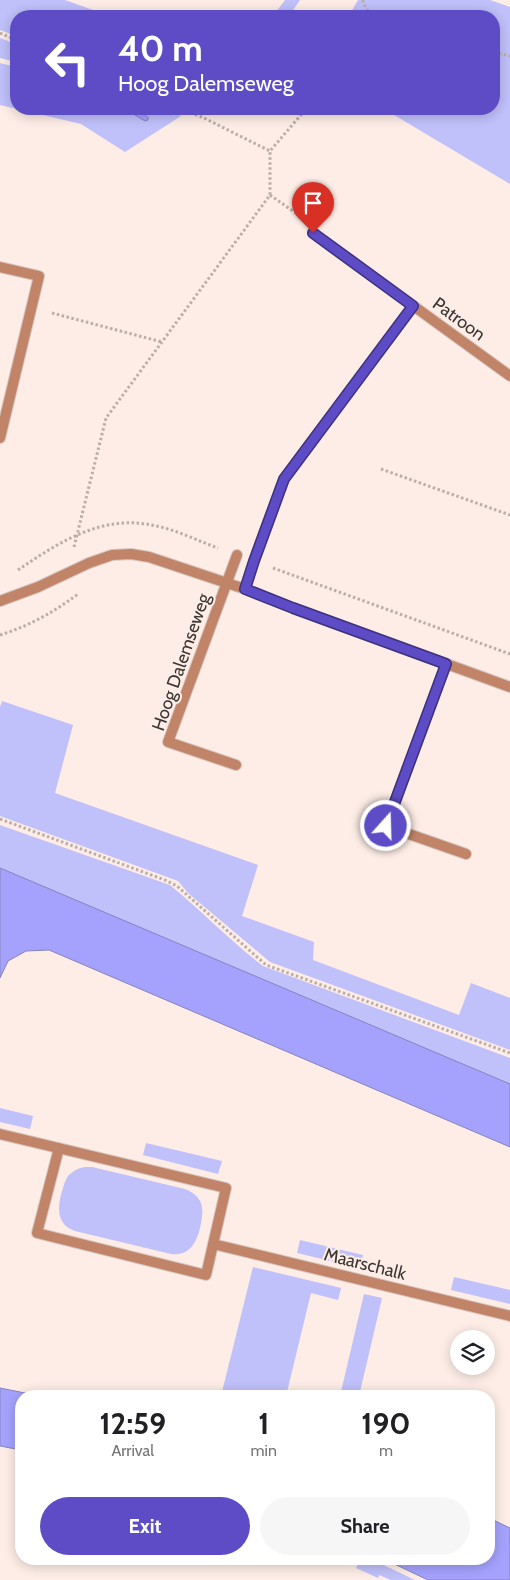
<!DOCTYPE html>
<html lang="en">
<head>
<meta charset="utf-8">
<style>
	:root { --surface:#fff; --page:#f6f6f6; --text:#202124; --muted:#757577; --accent:#5d4cc5 }
	body { margin:0; font-family:Cabin,sans-serif; background:var(--page); color:var(--text); height:100vh; display:flex; flex-direction:column; font-size:19px; white-space:nowrap }
	* { box-sizing:border-box; margin:0 }
	p { font-size:16px; color:var(--muted) }
	.icon { flex:none; width:28px; height:28px; fill:none; stroke:currentColor; stroke-width:2; stroke-linecap:round; stroke-linejoin:round }
	.map { position:relative; flex:1; overflow:hidden }
	.details { position:absolute; left:15px; top:1390px; width:480px; height:175px; display:flex; flex-direction:column; background:var(--surface); border-radius:20px; box-shadow:0 2px 12px #0003 }
	.details>* { flex:none }
	.top-card { position:absolute; left:10px; top:10px; width:490px; height:105px; border-radius:20px; box-shadow:0 2px 12px #0003; background:#5d4cc5; color:#fff; overflow:hidden }
	.controls { position:absolute; left:450px; top:1330px; display:grid; gap:10px }
	.controls a { display:grid; place-items:center; width:45px; height:45px; border-radius:50%; background:var(--surface); box-shadow:0 2px 12px #0003; font-size:25px }
	.pin { position:absolute; display:grid; place-items:center; width:42px; height:42px; color:#fff; margin:-51px -21px; border-radius:50% 50% 50% 0; rotate:-45deg; box-shadow:0 0 5px #0007 }
	.pin .icon { rotate:45deg }
	.me { position:absolute; width:55px; margin:-28px; rotate:20deg; stroke-linejoin:round; filter:drop-shadow(0 0 4px #0008) }
	.turn { display:flex; align-items:center; gap:18px; height:105px; padding:0 25px; font-size:22px }
	.turn .icon { width:65px; height:65px; stroke-width:2.5 }
	.turn b { display:block; font-size:35px; line-height:42px }
	.eta { display:flex; justify-content:space-evenly; align-items:center; height:85px; text-align:center }
	.eta b { font-size:30px; font-weight:800; line-height:35px }
	.button { display:flex; gap:10px; margin-top:auto; padding:10px 25px }
	.button a { flex:1; height:58px; border-radius:30px; background:var(--accent); color:#fff; font-size:20px; font-weight:800; line-height:58px; text-align:center }
	.button a+a { background:var(--page); color:var(--text) }
	.map>svg:first-child { display:block }
	.green { fill:#c0c0fa }
	.water { fill:#a4a2fc; stroke:#8582c0 }
	.lines { fill:none; stroke-linecap:round; stroke-linejoin:round }
	.street-casing { stroke:#d6c8c2; stroke-width:12 }
	.path { stroke:#baaea8; stroke-width:3; stroke-dasharray:2.5 2.5; stroke-linecap:butt }
	.street { stroke:#c18469; stroke-width:10 }
	.route-casing { stroke:#3c3180; stroke-width:12 }
	.route { stroke:#5d4cc5; stroke-width:9 }
	.labels { text-anchor:middle; dominant-baseline:central; stroke-width:4; stroke-linejoin:round; paint-order:stroke }
	.street-label { font-size:18px; fill:#3c3633; stroke:#fdede6 }
</style>
</head>
<body>
<div class="map">
<svg width="510" height="1580" viewBox="0 0 510 1580">
	<rect width="100%" height="100%" fill="#fdede6"/>
	<path class="green" d="M 0,0 L 65,0 L 110,16 L 16,16 L 16,36 L 0,30 Z
		M 285,0 L 300,0 L 289,16 L 273,16 Z
		M 358,0 L 490,0 L 510,7 L 510,184 L 384,109 L 494,109 L 494,16 L 349,16 Z
		M 0,38 L 16,44 L 16,62 L 0,58 Z
		M 0,63 L 16,67 L 16,109 L 125,109 L 145,121 L 148,116 L 136,109 L 167,109 L 181,116 L 125,152 L 81,124 L 0,105 Z
		M 2,701 L 73,725 L 55,793 L 258,865 L 242,916 L 314,942 L 313,960 L 459,1015 L 471,983 L 510,998 L 510,1050 L 270,962 L 188,893 L 178,881 L 0,816 L 0,707 Z
		M 0,825 L 170,885 C 202,911 230,941 263,966 L 510,1058 L 510,1084 L 0,869 Z
		M 0,1108 L 33,1116 L 30,1129 L 0,1122 Z
		M 146,1143 L 222,1161 L 218,1174 L 143,1155 Z
		M 85,1167 L 92,1167 L 185,1189 C 205,1197 204,1210 200,1228 C 196,1244 189,1256 171,1254 L 75,1231 C 58,1225 57,1211 61,1195 C 63,1189 64,1182 68,1176 C 73,1171 78,1168 85,1167 Z
		M 300,1240 L 363,1255 L 360,1268 L 297,1253 Z
		M 253,1267 L 341,1288 L 338,1300 L 311,1293 L 286,1396 L 221,1396 Z
		M 454,1277 L 510,1290 L 510,1304 L 451,1290 Z
		M 364,1294 L 382,1298 L 359,1396 L 340,1396 Z
		M 361,1559 L 371,1559 L 415,1580 L 391,1580 L 379,1575 L 378,1578 L 356,1568 Z"/>
	<path class="water" d="M 125,109 L 136,109 L 148,117 L 148,120 L 145,121 Z
		M 0,868 L 510,1084 L 510,1147 L 49,950 L 26,951 L 8,961 L 0,978 Z
		M 0,1388 L 40,1396 L 21,1396 L 21,1450 L 0,1446 Z
		M 489,1518 L 510,1528 L 510,1580 L 428,1580 L 384,1559 L 489,1559 Z"/>
	<g class="lines">
		<g class="street-casing">
			<path id="street" d="M 313,233 L 510,376
				M 0,267 L 39,276 L 0,438
				M 245,589 L 254,561 L 284,479 L 413,306
				M 0,601 L 38,587 L 89,563 L 112,555 L 131,554 L 149,557 L 245,589 L 293,608 L 510,687
				M 446,664 L 386,826 L 466,854
				M 236,765 L 168,742 L 237,555
				M 0,1134 L 226,1188 L 206,1275 L 37,1233 L 59,1148
				M 213,1244 L 510,1316"/>
		</g>
		<path class="path" d="M 363,0 L 363,3 L 371,16
			M 0,33 L 16,40
			M 494,52 L 510,56
			M 181,109 L 204,118 L 270,151
			M 270,195 L 300,216
			M 52,313 L 162,342
			M 381,469 L 510,515
			M 74,547 L 106,418 L 270,195 L 270,151 L 306,109
			M 273,568 L 510,654
			M 18,570 C 59,542 104,513 156,526 C 177,530 198,541 218,548
			M 0,635 C 29,626 54,612 78,594
			M 0,819 L 165,880 L 177,886 L 266,965 L 510,1053"/>
		<use href="#street" class="street"/>
	</g>
	<g class="lines">
		<g class="route-casing">
			<path id="route" d="M 313,233 L 413,306 L 284,479 L 254,561 L 245,589 L 293,608 L 446,664 L 386,826"/>
		</g>
		<use href="#route" class="route"/>
	</g>
	<g class="labels">
		<g class="street-label">
			<text transform="translate(459 319) rotate(36)">Patroon</text>
			<text transform="translate(181 662) rotate(-71)">Hoog Dalemseweg</text>
			<text transform="translate(365 1264) rotate(14)">Maarschalk</text>
		</g>
	</g>
</svg>
<div class="controls">
<a><svg class="icon" aria-label="layers" viewBox="0 0 24 24"><path d="M12 4l9 5-9 5-9-5zM3 14l9 5 9-5"/></svg></a>
</div>
<div class="pin" style="left:313px;top:233px;background:#d93025"><svg class="icon" aria-label="arrive" viewBox="0 0 24 24"><path d="M6 21V4h12l-3 4 3 4H6"/></svg></div>
<svg class="me" style="left:386px;top:826px" viewBox="-20 -20 40 40"><circle r="17" fill="#5d4cc5" stroke="#fff" stroke-width="3"/><path d="M0-11L8 9 0 5-8 9z" fill="#fff"/></svg>
<div class="top-card">
<div class="turn"><svg class="icon" aria-label="left" viewBox="0 0 24 24"><path d="M17 20v-9H6M10 6l-5 5 5 5"/></svg><div><b>40 m</b>Hoog Dalemseweg</div></div>
</div>
<section class="details">
<div class="eta">
<div><b>12:59</b><p>Arrival</p></div>
<div><b>1</b><p>min</p></div>
<div><b>190</b><p>m</p></div>
</div>
<div class="button"><a>Exit</a><a>Share</a></div>
</section>
</div>
</body>
</html>
